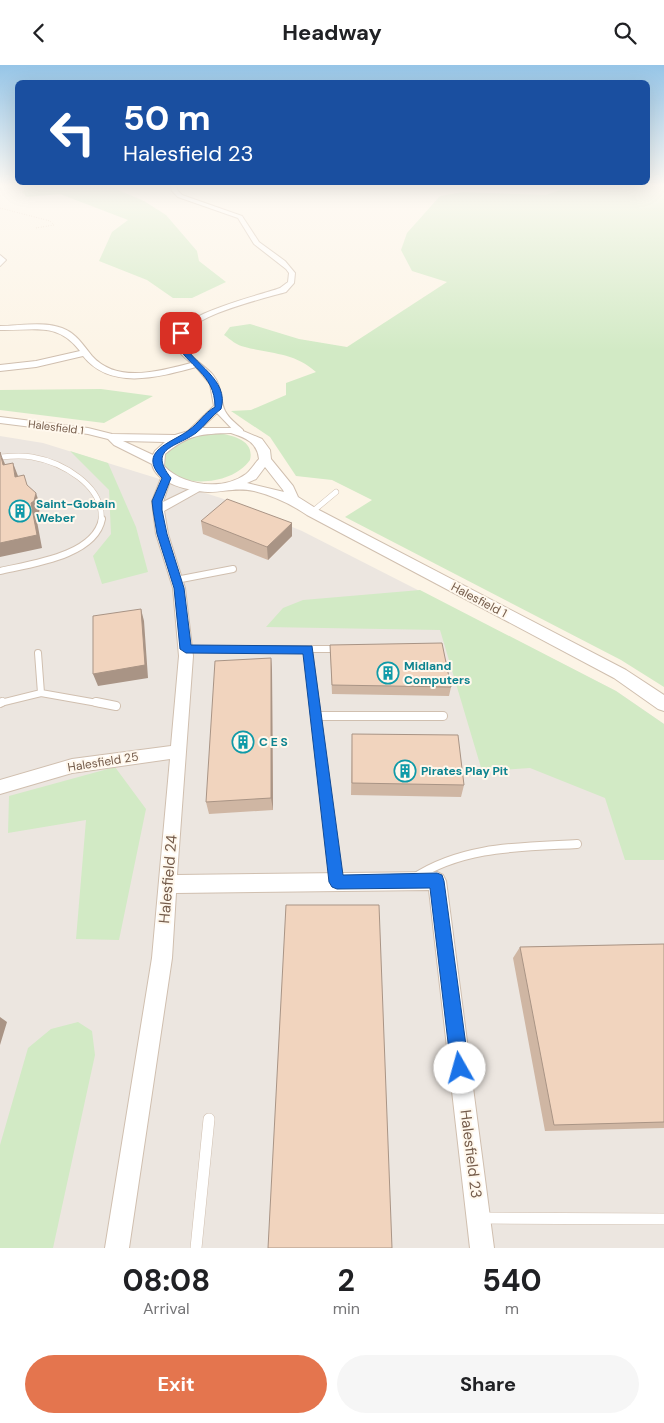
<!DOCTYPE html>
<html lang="en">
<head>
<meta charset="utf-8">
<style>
	:root { --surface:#fff; --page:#f6f6f6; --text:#202124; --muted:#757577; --accent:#e4754e }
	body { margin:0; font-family:"DM Sans",sans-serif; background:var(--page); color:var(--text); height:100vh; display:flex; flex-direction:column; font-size:19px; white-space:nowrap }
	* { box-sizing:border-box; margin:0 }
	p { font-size:16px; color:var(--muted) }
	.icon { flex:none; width:28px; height:28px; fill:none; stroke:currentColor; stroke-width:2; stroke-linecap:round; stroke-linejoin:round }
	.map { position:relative; height:1183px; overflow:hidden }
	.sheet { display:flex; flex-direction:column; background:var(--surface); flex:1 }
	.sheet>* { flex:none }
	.banner { position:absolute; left:15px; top:15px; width:635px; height:105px; border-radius:8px; box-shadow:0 5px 20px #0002; background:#1a4fa0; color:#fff; overflow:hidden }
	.pin { position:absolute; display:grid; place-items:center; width:42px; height:42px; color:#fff; margin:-21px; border-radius:10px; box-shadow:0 2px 8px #0006 }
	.me { position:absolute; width:55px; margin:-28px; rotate:353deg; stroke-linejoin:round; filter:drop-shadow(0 0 4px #0008) }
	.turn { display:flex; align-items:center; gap:18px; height:105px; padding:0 25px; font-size:22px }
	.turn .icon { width:65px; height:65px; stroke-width:2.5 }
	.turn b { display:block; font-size:35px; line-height:42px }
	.eta { display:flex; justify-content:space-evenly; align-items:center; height:85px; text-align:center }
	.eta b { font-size:30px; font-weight:700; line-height:35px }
	.primary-button { display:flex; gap:10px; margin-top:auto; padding:10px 25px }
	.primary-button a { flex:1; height:58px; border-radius:30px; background:var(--accent); color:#fff; font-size:20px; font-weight:700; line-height:58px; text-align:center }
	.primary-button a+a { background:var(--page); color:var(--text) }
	header { display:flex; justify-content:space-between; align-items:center; height:65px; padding:0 25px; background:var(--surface); font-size:22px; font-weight:700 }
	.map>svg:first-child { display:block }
	.industrial { fill:#ece6e0 }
	.green { fill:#d2eac5 }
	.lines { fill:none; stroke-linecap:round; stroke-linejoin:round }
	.service-far3-casing { stroke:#d0bfaf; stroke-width:6 }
	.service-far2-casing { stroke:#d0bfaf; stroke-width:8 }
	.service-far1-casing { stroke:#d0bfaf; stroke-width:10 }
	.service-casing { stroke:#d0bfaf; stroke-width:12 }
	.minor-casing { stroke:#d0bfaf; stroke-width:2 }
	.tertiary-casing { stroke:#d0bfaf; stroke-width:2 }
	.path { stroke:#d6b8a1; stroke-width:1; stroke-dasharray:0.5 2; stroke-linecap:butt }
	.service-far3 { stroke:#fff; stroke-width:5 }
	.service-far2 { stroke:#fff; stroke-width:6 }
	.service-far1 { stroke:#fff; stroke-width:8 }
	.service { stroke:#fff; stroke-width:11 }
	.minor { fill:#fff; fill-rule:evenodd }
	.tertiary { fill:#fff; fill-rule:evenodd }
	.wall { fill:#cfb6a3 }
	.shaded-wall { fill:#a99485 }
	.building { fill:#f1d4be; stroke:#a99485 }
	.route { fill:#1a73e8; stroke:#114b97 }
	.labels { text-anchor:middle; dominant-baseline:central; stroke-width:4; stroke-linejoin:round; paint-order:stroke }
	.far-street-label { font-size:11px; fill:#755c4b; stroke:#fff8ed }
	.culture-label { font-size:12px; font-weight:bold; fill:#0d838f; stroke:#fff8ed; text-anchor:start }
	.street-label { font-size:12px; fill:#755c4b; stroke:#fff8ed }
	.near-street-label { font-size:15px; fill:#755c4b; stroke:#fff8ed }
</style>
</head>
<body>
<header><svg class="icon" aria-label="back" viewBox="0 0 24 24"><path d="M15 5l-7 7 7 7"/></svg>Headway<svg class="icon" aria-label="search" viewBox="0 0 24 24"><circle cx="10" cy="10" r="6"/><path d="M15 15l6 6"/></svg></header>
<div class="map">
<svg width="664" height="1183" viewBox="0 0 664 1183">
	<rect width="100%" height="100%" fill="#fcf4e6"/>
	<path class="industrial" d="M 0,371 L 43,378 L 221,433 L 302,466 L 616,626 L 664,659 L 664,1183 L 0,1183 Z"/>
	<path class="green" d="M 83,121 L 109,121 L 144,136 L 166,150 L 197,186 L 199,196 L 226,217 L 192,233 L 173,233 L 147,215 L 99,196 L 112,167 L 128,155 L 60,129 L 27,132 L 22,127 L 28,123 L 60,125 Z
		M 570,121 L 664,121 L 664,622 L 621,595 L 345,452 L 372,435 L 332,415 L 296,411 L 270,372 L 231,346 L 251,345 L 286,330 L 286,318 L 316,307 C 294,287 271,289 245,282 C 237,281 230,274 224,270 L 230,262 L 250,259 L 299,274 L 347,282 L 447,217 L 412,206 L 401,185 L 407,168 L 440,131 L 463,127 L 546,130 Z
		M 101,324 L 153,331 L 104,358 L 0,345 L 0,325 Z
		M 217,368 C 232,370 255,375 250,395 C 236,415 202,421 180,413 C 174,411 169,405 163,401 L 164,388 L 184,372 Z
		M 70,386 L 108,398 L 136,462 L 148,507 L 102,519 L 93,491 L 111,469 L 109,425 Z
		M 420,525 L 616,626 L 664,659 L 664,795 L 625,795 L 605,733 L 530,703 L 482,706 L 440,565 L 266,562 L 283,543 L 303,535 Z
		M 115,702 L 146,744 L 119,875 L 76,874 L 86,755 L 8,768 L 9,731 Z
		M 78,957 L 92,966 L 95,990 L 53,1183 L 0,1183 L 0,1080 L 28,983 L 51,964 Z"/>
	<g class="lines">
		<g class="service-far3-casing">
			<path id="service-far3" d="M 0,392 C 11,391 21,390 32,392 C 61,397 105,420 101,456
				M 312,447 L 336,427"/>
		</g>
		<g class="service-far2-casing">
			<path id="service-far2" d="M 0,506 C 31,499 95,491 102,454
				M 176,515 L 233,504
				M 186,584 L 338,584
				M 309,584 L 316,639
				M 38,588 L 41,628
				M 0,638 L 41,628 L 103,639"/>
		</g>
		<g class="service-far1-casing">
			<path id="service-far1" d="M 96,637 L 116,641
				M 315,637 L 337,817
				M 0,638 L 2,637
				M 317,651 L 443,651
				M 414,813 C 463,781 520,782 577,779"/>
		</g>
		<g class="service-casing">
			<path id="service" d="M 482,1153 L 664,1154
				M 196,1183 L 209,1054"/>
		</g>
		<g class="minor-casing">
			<path id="minor" d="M 171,121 L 176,121 L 178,126 L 182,130 L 242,151 L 259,177 L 285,196 L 295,208 L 294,218 L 286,227 C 266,233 181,252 183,277 C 184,289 206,301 213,310 C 223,323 219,333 225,346 C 229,354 237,359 243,365 L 243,369 L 237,369 L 217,348 L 194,370 L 188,370 L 188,366 L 214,341 L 210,319 L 196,302 C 159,312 111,326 83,291 L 36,302 L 0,306 L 0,300 L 36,296 L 80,286 C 57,256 33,266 0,265 L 0,261 C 20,261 42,256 62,263 C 76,268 83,280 92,291 C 117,319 160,306 191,298 C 185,293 176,286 175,277 C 173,249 259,231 280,223 L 288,217 L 289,208 L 286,204 L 254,179 L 238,153 L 178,132 L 172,126 Z
				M 0,190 L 6,195 L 0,201 Z
				M 166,410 L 171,413 L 163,437 L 196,421 L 204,421 L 205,423 L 164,446 L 168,469 L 185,523 L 193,591 L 177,810 L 437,807 L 443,810 L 446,816 L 494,1183 L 470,1183 L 429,825 L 176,828 L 172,893 L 129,1183 L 105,1183 L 152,893 L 170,694 L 72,708 L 0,729 L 0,715 L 72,694 L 171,681 L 179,591 L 173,523 L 156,469 L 152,436 L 161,413 Z"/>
		</g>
		<g class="tertiary-casing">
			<path id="tertiary" d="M 0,352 L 88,363 L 112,369 L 175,370 L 199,363 L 236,363 L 262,374 L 270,385 L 271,394 L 293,421 L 298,432 L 317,444 L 626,605 L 664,630 L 664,646 L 658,644 L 614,613 L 307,450 C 291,439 274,431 254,426 C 235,422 226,427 208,427 C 190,426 156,419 152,399 L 114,380 L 108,374 L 88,369 L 0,358 ZM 231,368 C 246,373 257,377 259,394 C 255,398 251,405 246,409 C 223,426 183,421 164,401 L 165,389 C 189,369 201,369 231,368 ZM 123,376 L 165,377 L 155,386 L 153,390 ZM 265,402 L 283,425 L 284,427 L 247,418 L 256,414 Z"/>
		</g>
		<path class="path" d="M 0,131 L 23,121
			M 0,143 L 50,156 L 54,160 L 36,163"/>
		<use href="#service-far3" class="service-far3"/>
		<use href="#service-far2" class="service-far2"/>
		<use href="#service-far1" class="service-far1"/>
		<use href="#service" class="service"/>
		<use href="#minor" class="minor"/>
		<use href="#tertiary" class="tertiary"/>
	</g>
	<path class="wall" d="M 201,456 L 292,458 L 292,471 L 268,495 L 203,469 Z
		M 330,580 L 451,622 L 449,631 L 332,629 Z
		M 271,593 L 272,606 L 273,745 L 209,749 L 206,737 Z
		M 352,669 L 464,720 L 461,732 L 351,730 Z
		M 664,879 L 664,1063 L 545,1066 L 513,893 L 520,882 Z"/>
	<path class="shaded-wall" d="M 0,387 L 5,399 L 8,413 L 3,400 Z
		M 13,398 L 18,411 L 20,425 L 15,412 Z
		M 36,428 L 40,440 L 39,449 L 36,451 L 42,483 L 0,492 L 0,478 L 31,438 Z
		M 292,458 L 292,471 L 268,495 L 267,482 Z
		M 141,544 L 144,556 L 148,613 L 98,621 L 93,609 Z
		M 271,593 L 272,606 L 273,745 L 271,733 Z
		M 0,952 L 7,957 L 0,980 Z"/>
	<path class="building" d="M 0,387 L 3,400 L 13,398 L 15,412 L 24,410 L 27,420 L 36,428 L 34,436 L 31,438 L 37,470 L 0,478 Z
		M 227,434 L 292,458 L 267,482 L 201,456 Z
		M 141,544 L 145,600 L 93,609 L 93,551 Z
		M 442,578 L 451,622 L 332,620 L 330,580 Z
		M 271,593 L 271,733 L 206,737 L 215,596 Z
		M 352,669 L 458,670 L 464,720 L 352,718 Z
		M 286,840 L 379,840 L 392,1183 L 268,1183 Z
		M 664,879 L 664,1057 L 554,1060 L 520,882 Z"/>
	<linearGradient id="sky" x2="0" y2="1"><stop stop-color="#96c5e7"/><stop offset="0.42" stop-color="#fefaf4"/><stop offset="1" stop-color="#fefaf4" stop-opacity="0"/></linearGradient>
	<rect width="664" height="286" fill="url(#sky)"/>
	<path class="route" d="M 181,266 L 185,268 L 182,276 C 192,299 230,314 221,344 C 211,351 205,361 196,368 C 177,382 147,383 171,413 L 162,436 L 162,445 L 167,469 L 184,523 L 191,580 L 312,581 L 343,810 L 437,808 L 442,810 L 444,816 L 469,1003 L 466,1009 L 460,1012 L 454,1009 L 451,1003 L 430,823 L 337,824 L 332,822 L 329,817 L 303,589 L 186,588 L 180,584 L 174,523 L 157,469 L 153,445 L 152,436 L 162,413 C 136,386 172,378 189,365 C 199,358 204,348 215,342 C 215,308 187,302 175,276 L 178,268 Z"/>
	<defs>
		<g id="building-ring" transform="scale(1.125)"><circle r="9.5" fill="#fff8ed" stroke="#0f9aa8" stroke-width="1.5"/><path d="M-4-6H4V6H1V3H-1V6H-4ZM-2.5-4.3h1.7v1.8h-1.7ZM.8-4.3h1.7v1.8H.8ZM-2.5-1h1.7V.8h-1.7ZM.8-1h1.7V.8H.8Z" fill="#0f9aa8"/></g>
	</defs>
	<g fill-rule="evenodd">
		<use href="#building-ring" x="20" y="446"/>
		<use href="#building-ring" x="388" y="608"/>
		<use href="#building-ring" x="243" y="677"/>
		<use href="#building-ring" x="405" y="706"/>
	</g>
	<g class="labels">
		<g class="far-street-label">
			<text transform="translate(56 362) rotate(7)">Halesfield 1</text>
		</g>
		<g class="culture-label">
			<text x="36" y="439">Saint-Gobain<tspan x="36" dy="14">Weber</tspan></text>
			<text x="404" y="601">Midland<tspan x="404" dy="14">Computers</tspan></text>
			<text x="259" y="677">C E S</text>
			<text x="421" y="706">Pirates Play Pit</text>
		</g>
		<g class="street-label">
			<text transform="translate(479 535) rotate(28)">Halesfield 1</text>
			<text transform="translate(103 697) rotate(-9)">Halesfield 25</text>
		</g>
		<g class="near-street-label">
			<text transform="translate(168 814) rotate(-85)">Halesfield 24</text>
			<text transform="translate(471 1089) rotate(83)">Halesfield 23</text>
		</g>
	</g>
</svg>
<div class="pin" style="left:181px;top:268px;background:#d93025"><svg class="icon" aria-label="arrive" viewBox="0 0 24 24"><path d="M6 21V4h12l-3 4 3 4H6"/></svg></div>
<svg class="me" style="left:460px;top:1003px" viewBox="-20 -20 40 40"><circle r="19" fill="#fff"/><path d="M0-13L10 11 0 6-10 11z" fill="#1a73e8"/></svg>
<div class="banner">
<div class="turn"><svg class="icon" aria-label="left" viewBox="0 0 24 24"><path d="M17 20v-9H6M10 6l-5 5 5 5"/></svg><div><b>50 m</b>Halesfield 23</div></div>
</div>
</div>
<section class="sheet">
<div class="eta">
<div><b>08:08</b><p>Arrival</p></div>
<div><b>2</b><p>min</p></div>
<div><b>540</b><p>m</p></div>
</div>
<div class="primary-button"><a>Exit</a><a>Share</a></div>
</section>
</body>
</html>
